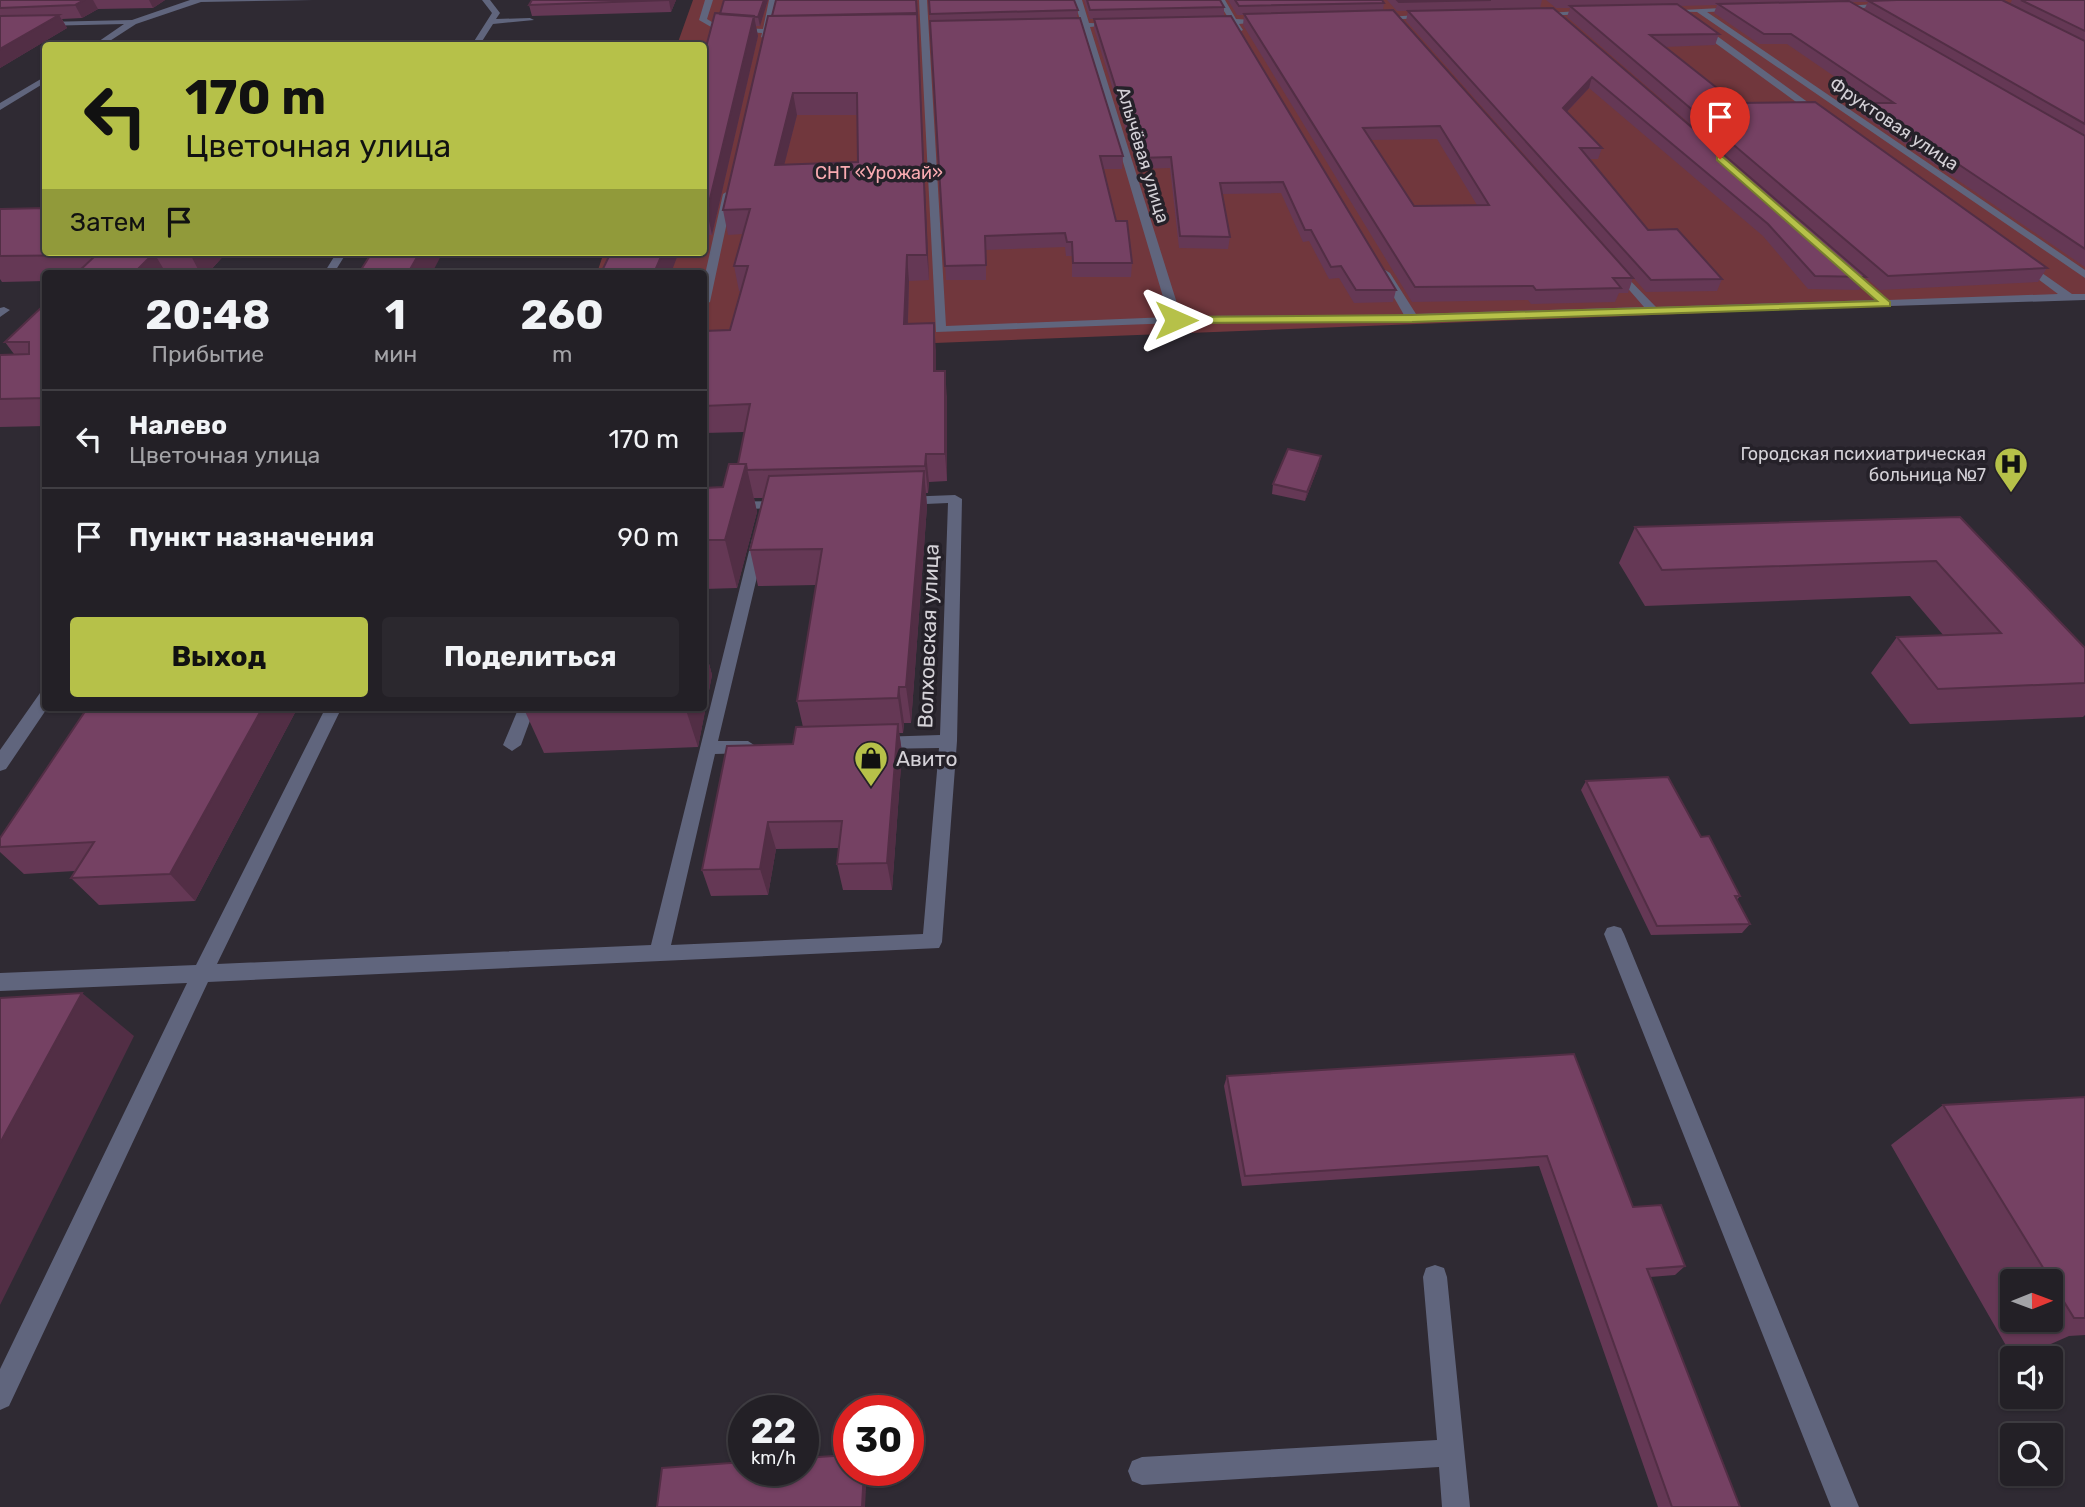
<!DOCTYPE html>
<html lang="ru">
<head>
<meta charset="utf-8">
<style>
	:root { --surface:#232026; --page:#2b282e; --text:#f1f3f6; --muted:#a3a3a7; --line:#403e43; --accent:#b6c149 }
	body { margin:0; font-family:Rubik,sans-serif; background:var(--page); color:var(--text); height:100vh; display:flex; flex-direction:column; font-size:26px; white-space:nowrap }
	* { box-sizing:border-box; margin:0 }
	p { font-size:23px; color:var(--muted) }
	.icon { flex:none; width:38px; height:38px; fill:none; stroke:currentColor; stroke-width:2; stroke-linecap:round; stroke-linejoin:round }
	.map { position:relative; flex:1; overflow:hidden }
	.details { position:absolute; left:42px; top:270px; width:665px; height:441px; display:flex; flex-direction:column; background:var(--surface); border-radius:7px; box-shadow:0 2px 5px #0004,0 0 0 2px var(--line) }
	.details>* { flex:none }
	.guide { position:absolute; left:42px; top:42px; width:665px; height:214px; border-radius:7px; box-shadow:0 2px 5px #0004,0 0 0 2px var(--line); background:#b6c149; color:#111; overflow:hidden }
	.needle { width:46px; rotate:89deg }
	.buttons { position:absolute; left:2000px; top:1269px; display:grid; gap:14px }
	.buttons a { display:grid; place-items:center; width:63px; height:63px; border-radius:7px; background:var(--surface); box-shadow:0 2px 5px #0004,0 0 0 2px var(--line); font-size:35px }
	.speed { position:absolute; left:728px; top:1395px; display:flex; gap:14px; font-size:35px; font-weight:700; text-align:center }
	.speed>* { display:grid; place-content:center; width:91px; height:91px; border-radius:50%; background:var(--surface); box-shadow:0 2px 5px #0004,0 0 0 2px var(--line); line-height:1 }
	.speed small { font-size:18px; font-weight:400 }
	.speed .limit { border:10px solid #d22; background:#fff; color:#111 }
	.pin { position:absolute; display:grid; place-items:center; width:60px; height:60px; color:#fff; margin:-72px -30px; border-radius:50% 50% 50% 0; rotate:-45deg; box-shadow:0 0 7px #0007 }
	.pin .icon { rotate:45deg }
	.me { position:absolute; width:77px; margin:-38px; rotate:90deg; stroke-linejoin:round; filter:drop-shadow(0 0 5px #0008) }
	.turn { display:flex; align-items:center; gap:24px; height:147px; padding:0 28px; font-size:32px }
	.turn .icon { width:91px; height:91px; stroke-width:2.5 }
	.turn b { display:block; font-size:49px; line-height:60px }
	.then { display:flex; align-items:center; height:66px; padding:0 28px; background:#0003; gap:14px; font-size:26px }
	.eta { display:flex; justify-content:space-evenly; align-items:center; height:119px; text-align:center }
	.eta b { font-size:42px; font-weight:700; line-height:49px }
	.button { display:flex; gap:14px; margin-top:auto; padding:14px 28px }
	.button a { flex:1; height:80px; border-radius:7px; background:var(--accent); color:#111; font-size:28px; font-weight:700; line-height:80px; text-align:center }
	.button a+a { background:var(--page); color:var(--text) }
	ul { padding:0; list-style:none }
	li { display:flex; align-items:center; gap:21px; height:98px; padding:0 28px; border-top:2px solid var(--line) }
	li div { flex:1 }
	li b { display:block; font-size:26px }
	li em { font-style:normal }
	.map>svg:first-child { display:block }
	.green { fill:#71373d }
	.lines { fill:none; stroke-linecap:round; stroke-linejoin:round }
	.minor { fill:#60657d; fill-rule:evenodd }
	.wall { fill:#653855; fill-rule:evenodd }
	.shaded-wall { fill:#522e45 }
	.building { fill:#754163; stroke:#522e45; stroke-width:2; fill-rule:evenodd }
	.route { fill:#b6c149; stroke:#767d2f; stroke-width:2 }
	.labels { text-anchor:middle; dominant-baseline:central; stroke-width:7; stroke-linejoin:round; paint-order:stroke }
	.far-street-label { font-size:18px; fill:#d4d1d7; stroke:#252129 }
	.far-park-label { font-size:18px; fill:#faabb1; stroke:#252129 }
	.far-poi-label { font-size:18px; fill:#d4d1d7; stroke:#252129; text-anchor:end }
	.street-label { font-size:21px; fill:#d4d1d7; stroke:#252129 }
	.poi-label { font-size:21px; fill:#d4d1d7; stroke:#252129; text-anchor:start }
</style>
</head>
<body>
<div class="map">
<svg width="2085" height="1507" viewBox="0 0 2085 1507">
	<rect width="100%" height="100%" fill="#2f2a33"/>
	<path class="green" d="M 693,0 L 2085,0 L 2085,298 L 704,352 L 704,273 L 597,273 L 604,252 L 704,252 L 704,46 L 677,45 Z"/>
	<g class="lines">
		<path class="minor" d="M 190,0 L 313,0 L 201,2 L 136,24 L 102,46 L 92,46 L 124,24 L 0,27 L 0,23 L 132,20 Z
			M 482,0 L 490,0 L 500,13 L 496,19 L 530,18 L 534,20 L 493,24 L 479,46 L 471,46 L 492,13 Z
			M 705,0 L 713,0 L 707,19 L 720,27 L 763,29 L 769,0 L 777,0 L 771,29 L 791,32 L 770,34 L 765,39 L 761,37 L 762,33 L 718,31 L 699,20 Z
			M 919,0 L 927,0 L 946,326 L 1169,317 L 1083,27 L 1056,26 L 1081,23 L 1074,0 L 1082,0 L 1089,23 L 1120,24 L 1090,27 L 1181,316 L 1404,315 L 1380,273 L 1385,270 L 1390,273 L 1416,314 L 1644,307 L 1611,269 L 1616,266 L 1656,307 L 1875,300 L 1843,271 L 1842,269 L 1847,266 L 1888,300 L 2058,294 L 2018,264 L 2018,260 L 2022,259 L 2072,294 L 2085,294 L 2085,300 L 1412,321 L 1176,323 L 936,332 Z
			M 1217,0 L 1225,0 L 1236,19 L 1270,21 L 1239,24 L 1243,30 L 1239,32 L 1232,24 L 1207,24 L 1210,20 L 1229,19 Z
			M 1892,3 L 1889,7 L 1833,9 L 1829,7 Z
			M 1742,7 L 1739,11 L 1707,12 L 2085,270 L 2085,278 L 1697,12 L 1661,11 Z
			M 1595,10 L 1592,14 L 1536,16 L 1532,14 Z
			M 1434,14 L 1431,18 L 1375,20 L 1371,18 Z
			M 1696,25 L 1702,25 L 1824,114 L 1824,118 L 1818,118 L 1696,29 Z
			M 46,76 L 46,82 L 0,110 L 0,103 Z
			M 728,191 L 733,194 L 710,302 L 704,305 L 704,279 L 723,194 Z
			M 337,252 L 347,252 L 334,273 L 324,273 Z
			M 4,307 L 10,310 L 0,317 L 0,308 Z
			M 955,495 L 962,499 L 957,741 L 942,942 L 939,948 L 208,982 L 9,1406 L 0,1410 L 0,1369 L 187,983 L 0,991 L 0,973 L 196,965 L 326,707 L 342,707 L 217,964 L 651,945 L 752,539 L 759,534 L 766,539 L 718,741 L 748,741 L 757,747 L 748,753 L 715,754 L 671,945 L 923,934 L 939,748 L 878,749 L 869,743 L 878,737 L 940,735 L 948,503 L 903,505 L 896,501 L 903,497 Z
			M 784,501 L 791,505 L 789,508 L 704,510 L 704,502 Z
			M 46,691 L 46,707 L 48,707 L 6,769 L 0,771 L 0,750 L 40,693 Z
			M 519,707 L 535,707 L 521,745 L 512,751 L 503,745 Z
			M 1614,926 L 1621,928 L 1624,934 L 1859,1507 L 1831,1507 L 1604,934 L 1607,928 Z
			M 1435,1265 L 1444,1268 L 1447,1277 L 1470,1507 L 1442,1507 L 1439,1467 L 1142,1485 L 1132,1481 L 1128,1471 L 1132,1461 L 1142,1457 L 1437,1440 L 1423,1277 L 1426,1268 Z"/>
	</g>
	<path class="wall" d="M 0,0 L 165,0 L 153,8 L 98,9 L 82,18 L 62,19 L 67,28 L 0,68 Z
		M 676,0 L 671,12 L 532,16 L 529,5 Z
		M 768,0 L 760,26 L 756,26 L 758,36 L 712,235 L 704,235 L 704,55 L 720,14 Z
		M 917,0 L 929,280 L 909,281 L 908,324 L 936,350 L 936,371 L 947,397 L 947,481 L 929,482 L 928,493 L 926,493 L 927,506 L 911,723 L 904,723 L 903,733 L 899,733 L 902,752 L 892,890 L 843,890 L 837,864 L 839,848 L 776,849 L 768,895 L 711,896 L 702,870 L 793,744 L 803,727 L 797,701 L 816,585 L 758,586 L 750,550 L 763,498 L 754,498 L 757,512 L 737,588 L 704,589 L 704,488 L 723,487 L 738,464 L 744,432 L 704,433 L 704,331 L 730,330 L 741,291 L 739,291 L 734,266 L 743,234 L 728,235 L 723,210 L 768,16 ZM 797,115 L 857,115 L 858,162 L 784,165 Z
		M 929,0 L 1078,10 L 1077,18 L 1123,156 L 1122,169 L 1103,169 L 1116,221 L 1132,263 L 1131,277 L 1072,277 L 1072,256 L 1066,256 L 1065,247 L 986,250 L 986,280 L 946,280 Z
		M 1084,0 L 1220,0 L 1224,7 L 1224,16 L 1396,290 L 1393,302 L 1354,303 L 1339,278 L 1329,279 L 1309,241 L 1303,242 L 1281,193 L 1222,194 L 1230,237 L 1228,249 L 1179,248 L 1170,168 L 1138,169 L 1094,29 L 1094,19 L 1090,19 Z
		M 1228,0 L 1382,0 L 1384,3 L 1383,11 L 1633,278 L 1628,293 L 1619,293 L 1615,302 L 1531,304 L 1528,300 L 1412,302 L 1243,25 L 1244,15 L 1237,15 ZM 1437,139 L 1477,205 L 1414,206 L 1371,140 Z
		M 1387,0 L 1542,0 L 1540,8 L 1814,232 L 1567,17 L 1570,8 L 1556,8 L 1546,0 L 2002,0 L 2010,4 L 2012,0 L 2085,0 L 2085,267 L 1861,114 L 1867,103 L 1873,103 L 1787,44 L 1759,44 L 1714,13 L 1717,5 L 1680,6 L 1719,34 L 1715,45 L 1664,47 L 1736,103 L 2047,268 L 2038,282 L 1880,290 L 1866,278 L 1859,290 L 1808,289 L 1763,236 L 1589,88 L 1567,112 L 1602,148 L 1598,159 L 1590,159 L 1648,230 L 1722,279 L 1717,291 L 1646,292 L 1406,21 L 1408,11 L 1458,10 L 1397,11 ZM 1851,2 L 1868,2 L 1864,10 Z
		M 0,209 L 227,252 L 208,273 L 46,273 L 46,281 L 2,282 L 0,279 Z
		M 46,303 L 46,426 L 0,427 L 0,355 L 14,354 L 5,342 Z
		M 1319,465 L 1305,501 L 1272,494 L 1273,484 Z
		M 1960,517 L 2085,648 L 2085,715 L 2083,717 L 1910,724 L 1871,673 L 1897,637 L 1944,636 L 1910,596 L 1645,606 L 1619,563 L 1635,527 Z
		M 704,645 L 712,675 L 698,747 L 544,753 L 523,707 L 704,707 Z
		M 88,707 L 298,707 L 195,901 L 99,905 L 71,878 L 75,871 L 24,874 L 0,852 L 0,838 Z
		M 1586,781 L 1701,837 L 1740,896 L 1737,900 L 1750,924 L 1742,933 L 1651,935 L 1581,790 Z
		M 1574,1054 L 1633,1207 L 1685,1266 L 1675,1275 L 1650,1277 L 1740,1507 L 1658,1507 L 1539,1166 L 1242,1186 L 1224,1086 L 1227,1076 Z
		M 2085,1097 L 2085,1335 L 2069,1336 L 2044,1347 L 2008,1349 L 1891,1145 L 1943,1105 ZM 2012,1281 L 2051,1281 L 2051,1320 L 2012,1320 Z"/>
	<path class="shaded-wall" d="M 84,0 L 93,0 L 98,9 L 82,18 L 75,5 Z
		M 149,0 L 165,0 L 153,8 Z
		M 669,0 L 676,0 L 671,12 L 669,1 Z
		M 764,0 L 768,0 L 760,26 L 758,17 Z
		M 917,13 L 918,34 L 929,280 L 927,255 Z
		M 59,15 L 67,28 L 0,68 L 0,49 Z
		M 754,16 L 758,36 L 712,235 L 707,211 Z
		M 1592,77 L 1589,88 L 1560,119 L 1563,108 Z
		M 793,93 L 797,115 L 778,189 L 775,165 Z
		M 189,252 L 227,252 L 208,273 L 200,273 Z
		M 420,252 L 443,252 L 432,273 L 408,273 Z
		M 663,252 L 679,252 L 671,273 L 654,273 Z
		M 154,253 L 166,273 L 134,273 Z
		M 907,255 L 909,281 L 907,351 L 904,324 Z
		M 934,323 L 936,350 L 936,398 L 934,371 Z
		M 945,371 L 947,397 L 947,481 L 945,454 Z
		M 926,454 L 929,482 L 928,493 L 925,466 Z
		M 1321,456 L 1319,465 L 1305,501 L 1307,492 Z
		M 746,464 L 757,512 L 737,588 L 725,540 Z
		M 924,471 L 927,506 L 911,723 L 906,687 Z
		M 704,645 L 712,675 L 698,747 L 685,707 L 704,707 Z
		M 899,687 L 904,723 L 903,733 L 898,698 Z
		M 263,707 L 298,707 L 195,901 L 170,874 Z
		M 898,724 L 902,752 L 892,890 L 887,863 Z
		M 768,822 L 776,849 L 768,895 L 760,869 Z
		M 82,993 L 134,1036 L 0,1305 L 0,1143 Z
		M 864,1470 L 867,1470 L 865,1507 L 862,1507 Z"/>
	<path class="building" d="M 0,0 L 84,0 L 75,5 L 0,8 Z
		M 532,0 L 669,0 L 529,5 Z
		M 724,0 L 764,0 L 758,17 L 720,14 Z
		M 776,0 L 916,0 L 917,14 L 772,16 Z
		M 929,0 L 1074,0 L 1078,10 L 930,14 Z
		M 1087,0 L 1220,0 L 1224,7 L 1090,10 Z
		M 1235,0 L 1382,0 L 1384,3 L 1239,6 Z
		M 1397,0 L 1491,0 L 1399,2 Z
		M 1897,0 L 2002,0 L 2085,41 L 2085,124 L 1869,1 Z
		M 2021,0 L 2085,0 L 2085,31 Z
		M 1849,1 L 2085,136 L 2085,249 L 1867,103 L 1894,103 L 1791,34 L 1764,34 L 1718,4 Z
		M 1677,4 L 1719,34 L 1650,35 L 1736,103 L 1815,102 L 2047,268 L 1888,276 L 1570,6 Z
		M 1553,8 L 1866,277 L 1815,276 L 1768,224 L 1592,77 L 1563,108 L 1602,148 L 1580,148 L 1648,230 L 1677,229 L 1722,279 L 1651,280 L 1408,11 Z
		M 1393,10 L 1633,278 L 1613,278 L 1621,288 L 1536,290 L 1533,286 L 1415,287 L 1244,14 ZM 1440,126 L 1489,205 L 1414,206 L 1363,128 Z
		M 715,13 L 754,16 L 707,211 L 704,211 L 704,55 Z
		M 917,13 L 927,255 L 907,255 L 904,324 L 934,323 L 934,371 L 945,371 L 945,454 L 926,454 L 925,466 L 747,470 L 746,464 L 738,464 L 750,404 L 704,406 L 704,331 L 730,330 L 748,266 L 734,266 L 750,209 L 723,210 L 768,16 ZM 793,93 L 857,93 L 858,162 L 775,165 Z
		M 59,15 L 0,49 L 0,16 Z
		M 1231,16 L 1396,290 L 1356,290 L 1341,266 L 1331,267 L 1311,230 L 1305,230 L 1283,182 L 1220,183 L 1230,237 L 1180,236 L 1171,157 L 1138,158 L 1094,19 Z
		M 1080,18 L 1123,156 L 1100,156 L 1116,221 L 1127,221 L 1132,263 L 1073,263 L 1072,242 L 1067,242 L 1065,233 L 985,236 L 986,265 L 945,266 L 930,21 Z
		M 46,208 L 46,252 L 189,252 L 154,253 L 134,273 L 77,273 L 96,255 L 0,256 L 0,209 Z
		M 381,252 L 420,252 L 408,273 L 359,273 L 371,254 L 381,253 Z
		M 611,252 L 663,252 L 654,273 L 601,273 Z
		M 46,303 L 46,398 L 0,399 L 0,355 L 29,354 L 29,342 L 5,342 Z
		M 1288,449 L 1321,456 L 1307,492 L 1273,484 Z
		M 729,464 L 746,464 L 725,540 L 704,540 L 704,488 L 723,487 Z
		M 924,471 L 906,687 L 899,687 L 898,698 L 797,701 L 822,549 L 750,550 L 769,476 Z
		M 1960,517 L 2085,648 L 2085,683 L 1938,689 L 1897,637 L 2001,633 L 1936,561 L 1662,570 L 1635,527 Z
		M 88,707 L 263,707 L 170,874 L 71,878 L 94,842 L 0,847 L 0,838 Z
		M 898,724 L 887,863 L 837,864 L 842,821 L 768,822 L 760,869 L 702,870 L 727,746 L 793,744 L 796,727 Z
		M 1668,777 L 1701,837 L 1709,836 L 1740,896 L 1735,896 L 1750,924 L 1657,926 L 1586,781 Z
		M 82,993 L 0,1143 L 0,998 Z
		M 1574,1054 L 1633,1207 L 1661,1205 L 1685,1266 L 1647,1269 L 1740,1507 L 1672,1507 L 1547,1156 L 1245,1176 L 1227,1076 Z
		M 2085,1097 L 2085,1318 L 2074,1318 L 1943,1105 Z
		M 849,1455 L 849,1470 L 864,1470 L 862,1507 L 657,1507 L 662,1468 L 744,1462 L 744,1470 L 803,1470 L 803,1458 Z"/>
	<path class="route" d="M 1717,157 L 1723,157 L 1890,302 L 1890,306 L 1412,322 L 1176,323 L 1171,320 L 1176,317 L 1412,315 L 1877,301 L 1717,160 Z"/>
	<defs>
		<g id="hospital-pin" transform="scale(1.75)"><path d="M0 17L-7.5 6A9.5 9.5 0 1 1 7.5 6Z" fill="#b6c149" stroke="#252129"/><path d="M-5-5h3v3.5h4V-5h3V5h-3V1.5h-4V5h-3Z" fill="#111"/></g>
		<g id="shop-pin" transform="scale(1.75)"><path d="M0 17L-7.5 6A9.5 9.5 0 1 1 7.5 6Z" fill="#b6c149" stroke="#252129"/><path d="M-5-2.5h2.3a2.7 3.5 0 0 1 5.4 0H5L5.5 6h-11ZM-1.5-2.5h3a1.5 2.3 0 0 0-3 0Z" fill="#111"/></g>
	</defs>
	<g fill-rule="evenodd">
		<use href="#hospital-pin" x="2011" y="464"/>
		<use href="#shop-pin" x="871" y="758"/>
	</g>
	<g class="labels">
		<g class="far-street-label">
			<text transform="translate(1894 124) rotate(34)">Фруктовая улица</text>
			<text transform="translate(1143 155) rotate(73)">Алычёвая улица</text>
		</g>
		<g class="far-park-label">
			<text x="879" y="173">СНТ «Урожай»</text>
		</g>
		<g class="far-poi-label">
			<text x="1986" y="454">Городская психиатрическая<tspan x="1986" dy="21">больница №7</tspan></text>
		</g>
		<g class="street-label">
			<text transform="translate(928 636) rotate(-88)">Волховская улица</text>
		</g>
		<g class="poi-label">
			<text x="896" y="758">Авито</text>
		</g>
	</g>
</svg>
<div class="buttons">
<a><svg class="needle" viewBox="-14 -14 28 28"><path d="M0-13l5 13h-10z" fill="#e53935"/><path d="M0 13l5-13h-10z" fill="#a3a3a7"/></svg></a>
<a><svg class="icon" aria-label="sound" viewBox="0 0 24 24"><path d="M4 9h4l5-4v14l-5-4H4zM17 9q2 3 0 6"/></svg></a>
<a><svg class="icon" aria-label="search" viewBox="0 0 24 24"><circle cx="10" cy="10" r="6"/><path d="M15 15l6 6"/></svg></a>
</div>
<div class="speed"><div>22<small>km/h</small></div><div class="limit">30</div></div>
<div class="pin" style="left:1720px;top:159px;background:#d93025"><svg class="icon" aria-label="arrive" viewBox="0 0 24 24"><path d="M6 21V4h12l-3 4 3 4H6"/></svg></div>
<svg class="me" style="left:1176px;top:320px" viewBox="-20 -20 40 40"><path d="M0-17L14 15 0 8-14 15z" fill="#b6c149" stroke="#fff" stroke-width="4"/></svg>
<div class="guide">
<div class="turn"><svg class="icon" aria-label="left" viewBox="0 0 24 24"><path d="M17 20v-9H6M10 6l-5 5 5 5"/></svg><div><b>170 m</b>Цветочная улица</div></div>
<div class="then">Затем<svg class="icon" aria-label="arrive" viewBox="0 0 24 24"><path d="M6 21V4h12l-3 4 3 4H6"/></svg></div>
</div>
<section class="details">
<div class="eta">
<div><b>20:48</b><p>Прибытие</p></div>
<div><b>1</b><p>мин</p></div>
<div><b>260</b><p>m</p></div>
</div>
<ul>
<li><svg class="icon" aria-label="left" viewBox="0 0 24 24"><path d="M17 20v-9H6M10 6l-5 5 5 5"/></svg><div><b>Налево</b><p>Цветочная улица</p></div><em>170 m</em></li>
<li><svg class="icon" aria-label="arrive" viewBox="0 0 24 24"><path d="M6 21V4h12l-3 4 3 4H6"/></svg><div><b>Пункт назначения</b></div><em>90 m</em></li>
</ul>
<div class="button"><a>Выход</a><a>Поделиться</a></div>
</section>
</div>
</body>
</html>
